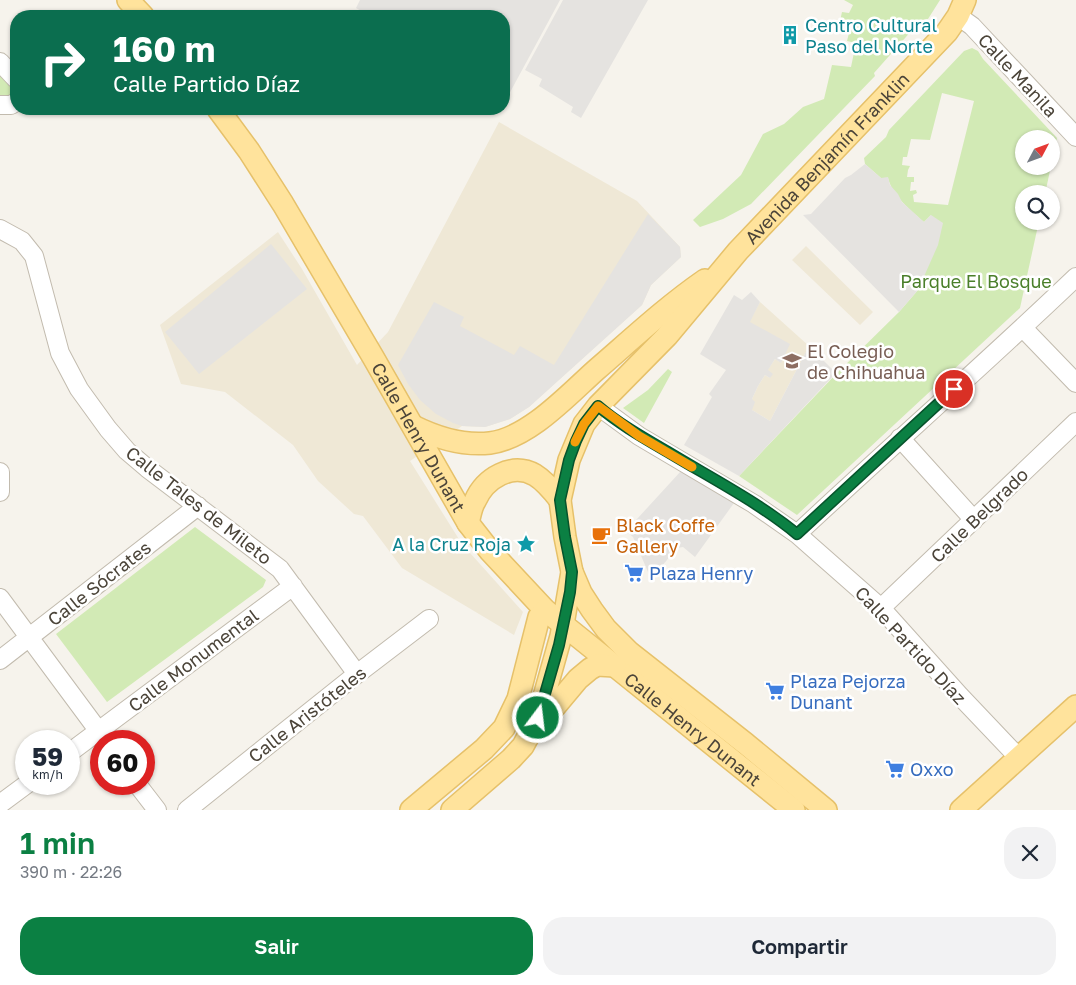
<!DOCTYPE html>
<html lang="es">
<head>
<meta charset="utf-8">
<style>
	:root { --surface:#fff; --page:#f2f2f3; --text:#1f2937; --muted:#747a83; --accent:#0b8043 }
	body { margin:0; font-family:"Golos Text",sans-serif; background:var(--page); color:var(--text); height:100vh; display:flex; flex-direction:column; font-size:19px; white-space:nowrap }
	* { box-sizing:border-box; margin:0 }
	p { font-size:16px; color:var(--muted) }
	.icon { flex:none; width:28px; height:28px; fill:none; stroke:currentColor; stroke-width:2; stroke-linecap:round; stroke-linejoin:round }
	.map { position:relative; height:810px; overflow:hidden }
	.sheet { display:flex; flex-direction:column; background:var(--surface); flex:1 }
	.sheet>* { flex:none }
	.top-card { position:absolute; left:10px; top:10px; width:500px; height:105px; border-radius:20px; box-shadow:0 1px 4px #0004; background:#0b6e4f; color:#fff; overflow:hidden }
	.needle { width:32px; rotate:49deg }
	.controls { position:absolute; left:1015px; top:130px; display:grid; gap:10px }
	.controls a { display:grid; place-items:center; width:45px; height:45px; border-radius:50%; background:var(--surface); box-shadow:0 1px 4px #0004; font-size:25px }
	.speed { position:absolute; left:15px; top:730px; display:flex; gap:10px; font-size:25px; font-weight:700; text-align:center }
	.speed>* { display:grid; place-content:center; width:65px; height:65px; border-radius:50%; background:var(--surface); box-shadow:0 1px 4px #0004; line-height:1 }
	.speed small { font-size:12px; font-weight:400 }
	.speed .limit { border:8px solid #d22; background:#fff; color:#111 }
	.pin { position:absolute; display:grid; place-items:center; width:42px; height:42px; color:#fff; margin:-21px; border:2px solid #fff; border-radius:50%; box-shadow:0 1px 5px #0007 }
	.me { position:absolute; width:55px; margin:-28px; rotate:15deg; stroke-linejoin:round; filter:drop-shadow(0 0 4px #0008) }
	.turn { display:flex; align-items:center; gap:18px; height:105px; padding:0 20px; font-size:22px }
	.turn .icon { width:65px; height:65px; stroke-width:2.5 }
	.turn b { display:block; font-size:35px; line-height:42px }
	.round { display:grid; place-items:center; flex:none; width:52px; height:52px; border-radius:20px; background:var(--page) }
	.overview { display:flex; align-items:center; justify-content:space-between; height:85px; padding:0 20px }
	h1 { font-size:30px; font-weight:600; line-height:38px; color:var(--accent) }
	.button { display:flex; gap:10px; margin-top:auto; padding:10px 20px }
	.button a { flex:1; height:58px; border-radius:20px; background:var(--accent); color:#fff; font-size:20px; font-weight:600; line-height:58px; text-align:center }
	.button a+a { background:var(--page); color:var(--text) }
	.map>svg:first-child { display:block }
	.education { fill:#efe8d6 }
	.green { fill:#d2eab5; fill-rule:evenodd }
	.parking { fill:#e5e3e0 }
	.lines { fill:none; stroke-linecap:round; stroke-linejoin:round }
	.minor-casing { stroke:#c2bbae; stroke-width:20 }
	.major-casing { stroke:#e6c16a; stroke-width:24 }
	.minor { stroke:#fff; stroke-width:18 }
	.major { stroke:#ffe39c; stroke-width:21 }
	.route-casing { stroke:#07532c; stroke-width:12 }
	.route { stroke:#0b8043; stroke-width:9 }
	.slow { stroke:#f59e0b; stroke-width:9 }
	.labels { text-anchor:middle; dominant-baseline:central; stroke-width:5; stroke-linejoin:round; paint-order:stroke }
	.culture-label { font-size:18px; fill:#0d838f; stroke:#fff; text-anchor:start }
	.street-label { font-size:18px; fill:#4b4439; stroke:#fff }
	.park-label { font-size:18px; fill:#4a7f2a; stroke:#fff }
	.education-label { font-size:18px; fill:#785e54; stroke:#fff; text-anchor:start }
	.food-label { font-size:18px; fill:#c56008; stroke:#fff; text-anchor:start }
	.shop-label { font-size:18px; fill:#366cbe; stroke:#fff; text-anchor:start }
</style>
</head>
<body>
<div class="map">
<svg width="1076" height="810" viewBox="0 0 1076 810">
	<rect width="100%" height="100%" fill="#f6f3ec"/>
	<path class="education" d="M 499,122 L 637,201 L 680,247 L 681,257 L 651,285 L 642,305 L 529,407 L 510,419 L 485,427 L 462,426 L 410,461 L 462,544 L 523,612 L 514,635 L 402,568 L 363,516 L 354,514 L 318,481 L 293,445 L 225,392 L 181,384 L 160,325 L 278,232 L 302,269 L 357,365 L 388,332 Z
		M 806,246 L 873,312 L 860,325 L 792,260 Z
		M 760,302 L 809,346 L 770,421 L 752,410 L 752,399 L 758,386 L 765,375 L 770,378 L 767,371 L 775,359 L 780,362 L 749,322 Z"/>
	<path class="green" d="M 844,0 L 940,0 L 928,19 L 921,20 L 874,73 L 875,76 L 751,204 L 723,219 L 700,227 L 693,220 L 741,175 L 763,134 L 784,124 L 803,107 L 824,99 L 832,65 L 851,67 L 856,43 L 847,41 L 851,25 L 840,21 L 842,12 L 849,13 L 853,5 Z
		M 972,48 L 978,51 L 983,59 L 1057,138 L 1051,165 L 1051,139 L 1024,139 L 1024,166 L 1051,166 L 1045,194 L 1024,194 L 1024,221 L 1039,221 L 1020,308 L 797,515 L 739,476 L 836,374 L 899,312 L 918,290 L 931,215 L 924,222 C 911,211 892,195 888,178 L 881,178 L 865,164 L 864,158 L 886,137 L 889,130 L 964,51 ZM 942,93 L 974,101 L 948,205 L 914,202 L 913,195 L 917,193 L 916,190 L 910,191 L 911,182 L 914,182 L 914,177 L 907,177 L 908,170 L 910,166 L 902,165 L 903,157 L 907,157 L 911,139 L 930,140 Z
		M 0,73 L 14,86 L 13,92 L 9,97 L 0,98 Z
		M 668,369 L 672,372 L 644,423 L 623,408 L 648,390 Z
		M 195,527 L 266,580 L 263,587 L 107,702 L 56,634 Z"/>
	<path class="parking" d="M 360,0 L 560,0 L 508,96 L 504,94 L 504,16 L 370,16 L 356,8 Z
		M 563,0 L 648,0 L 581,118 L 571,112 L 573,107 L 539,86 L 542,79 L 525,70 Z
		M 865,164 L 881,178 L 888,177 L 890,185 L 898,194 L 902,202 L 924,222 L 931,215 L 943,223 L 938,245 L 918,290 L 899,312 L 803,215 L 811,214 L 845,178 L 851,175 Z
		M 648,214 L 680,247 L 681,257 L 651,285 L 642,305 L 529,407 L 510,419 L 485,427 L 462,426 L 453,423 L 436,414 L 420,400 L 408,384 L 398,365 L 434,302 L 464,317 L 460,326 L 514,355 L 520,346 L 554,365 Z
		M 271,244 L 307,289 L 199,374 L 165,332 Z
		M 751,292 L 760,302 L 750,322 L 790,344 L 781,363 L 775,359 L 768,370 L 773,374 L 770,378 L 765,375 L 758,386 L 752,399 L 755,402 L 752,410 L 770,421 L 809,346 L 836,373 L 739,476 L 684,445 L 712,397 L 709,394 L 726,370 L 700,354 L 734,295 L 742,300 Z
		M 681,471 L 734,503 L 695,557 L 683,547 L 677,548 L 651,579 L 633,537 L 626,531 Z"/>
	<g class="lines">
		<g class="minor-casing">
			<path id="minor" d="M 958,16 L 972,26 L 1076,137
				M 0,62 L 16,79
				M 0,105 L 11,105 L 16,102
				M 0,229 L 22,241 L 34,256 L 60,353 L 79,389 L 108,429 L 127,451 L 147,468 L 280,569 L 357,674
				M 1023,328 L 1076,383
				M 598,406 L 639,436 L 754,504 L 797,534 L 881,608 L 960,696 L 1019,758
				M 900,438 L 974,520
				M 0,472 L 0,492
				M 797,534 C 890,447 985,364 1076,277
				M 0,598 L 106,741
				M 881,608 L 1076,422
				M 0,660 L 198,506
				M 69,753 L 293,586
				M 137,784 L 157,810
				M 0,804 L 27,784
				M 187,810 L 357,674 L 429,619"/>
		</g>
		<g class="major-casing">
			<g id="major">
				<path d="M 128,0 L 143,16"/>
				<path id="s1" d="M 218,109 L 249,151 L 283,204 L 373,357 L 468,523 L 490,551 L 545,610 L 794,810"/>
				<path d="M 413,426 C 437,438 463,446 490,443 C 529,438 568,395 596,370 C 632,339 666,307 705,280"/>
				<path d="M 468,523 C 470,516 471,507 475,501 C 485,478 512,462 535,475 C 545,481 553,491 560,500"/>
				<path d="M 572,572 L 581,593 L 592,610 L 606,629 L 629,652 L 746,744 L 826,810"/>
				<path d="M 538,718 L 552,710 L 578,679 L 590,669 L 597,665 L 615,666"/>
				<path d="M 411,810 L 484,749 L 504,728 L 518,699 L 539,617 L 545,610"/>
				<path id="s2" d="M 452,810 L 511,759 L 523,746 L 538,718 L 561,636 L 572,572 L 565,537 L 560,500 L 569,460 L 584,424 L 598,406 L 667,336 L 738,251 L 947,32 L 958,16 L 965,0"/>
				<path d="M 961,810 L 1076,706"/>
			</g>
		</g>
		<use href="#minor" class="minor"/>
		<use href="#major" class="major"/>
	</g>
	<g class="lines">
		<g class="route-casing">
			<path id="route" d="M 538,718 L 559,645 L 570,592 L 572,572 L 565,537 L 560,500 L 569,460 L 576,441 L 584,424 L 598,406 C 619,424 644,438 668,452 C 711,478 758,502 797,534 L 954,389"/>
		</g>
		<use href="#route" class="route"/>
		<path class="slow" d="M 575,442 L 584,424 L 598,406 L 639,436 L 692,467"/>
	</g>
	<defs>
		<g id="building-bare" transform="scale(1.5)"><path d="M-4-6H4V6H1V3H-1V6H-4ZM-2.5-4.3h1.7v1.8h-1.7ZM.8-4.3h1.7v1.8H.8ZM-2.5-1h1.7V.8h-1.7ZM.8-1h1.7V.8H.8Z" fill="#0f9aa8" stroke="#fff" stroke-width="2.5" paint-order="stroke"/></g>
		<g id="university-bare" transform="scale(1.5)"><path d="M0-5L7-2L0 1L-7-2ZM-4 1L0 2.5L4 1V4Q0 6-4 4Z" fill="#8d6e63" stroke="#fff" stroke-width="2.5" paint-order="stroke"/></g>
		<g id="cafe-bare" transform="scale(1.5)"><path d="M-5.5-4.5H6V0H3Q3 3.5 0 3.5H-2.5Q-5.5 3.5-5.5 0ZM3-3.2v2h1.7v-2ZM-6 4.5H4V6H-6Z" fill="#e8710a" stroke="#fff" stroke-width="2.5" paint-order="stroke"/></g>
		<g id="sight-bare" transform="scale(1.5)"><path d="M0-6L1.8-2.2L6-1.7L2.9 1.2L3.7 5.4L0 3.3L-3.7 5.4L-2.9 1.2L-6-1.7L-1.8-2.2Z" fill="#0f9aa8" stroke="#fff" stroke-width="2.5" paint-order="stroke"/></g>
		<g id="supermarket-bare" transform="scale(1.5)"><path d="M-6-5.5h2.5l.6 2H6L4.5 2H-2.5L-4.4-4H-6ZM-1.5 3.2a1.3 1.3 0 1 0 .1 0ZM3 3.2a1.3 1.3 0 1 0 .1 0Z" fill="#3f7fe0" stroke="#fff" stroke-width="2.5" paint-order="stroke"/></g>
	</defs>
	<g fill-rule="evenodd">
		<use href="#building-bare" x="790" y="35"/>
		<use href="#university-bare" x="792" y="361"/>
		<use href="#cafe-bare" x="601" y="535"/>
		<use href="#sight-bare" x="526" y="544"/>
		<use href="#supermarket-bare" x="634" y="573"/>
		<use href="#supermarket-bare" x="775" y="691"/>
		<use href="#supermarket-bare" x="895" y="769"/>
	</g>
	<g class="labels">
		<g class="culture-label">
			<text x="805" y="25">Centro Cultural<tspan x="805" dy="21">Paso del Norte</tspan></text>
			<text x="511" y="544" text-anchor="end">A la Cruz Roja</text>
		</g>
		<g class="street-label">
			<text transform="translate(1018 75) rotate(47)">Calle Manila</text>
			<text stroke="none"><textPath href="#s2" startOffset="791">Avenida Benjamín Franklin</textPath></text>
			<text stroke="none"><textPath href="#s1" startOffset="385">Calle Henry Dunant</textPath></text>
			<text transform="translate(199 505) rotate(38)">Calle Tales de Mileto</text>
			<text transform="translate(979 515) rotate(-44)">Calle Belgrado</text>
			<text transform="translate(99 583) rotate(-38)">Calle Sócrates</text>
			<text transform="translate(911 645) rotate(47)">Calle Partido Díaz</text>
			<text transform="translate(193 660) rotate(-37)">Calle Monumental</text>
			<text transform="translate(307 714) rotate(-38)">Calle Aristóteles</text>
			<text stroke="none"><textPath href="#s1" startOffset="790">Calle Henry Dunant</textPath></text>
		</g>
		<g class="park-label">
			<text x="976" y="281">Parque El Bosque</text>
		</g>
		<g class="education-label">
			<text x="807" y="351">El Colegio<tspan x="807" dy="21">de Chihuahua</tspan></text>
		</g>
		<g class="food-label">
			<text x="616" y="525">Black Coffe<tspan x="616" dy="21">Gallery</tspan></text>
		</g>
		<g class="shop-label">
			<text x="649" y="573">Plaza Henry</text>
			<text x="790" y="681">Plaza Pejorza<tspan x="790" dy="21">Dunant</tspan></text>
			<text x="910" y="769">Oxxo</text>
		</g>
	</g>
</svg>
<div class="controls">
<a><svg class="needle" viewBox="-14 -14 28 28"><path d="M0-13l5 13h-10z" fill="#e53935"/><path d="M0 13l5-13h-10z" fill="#747a83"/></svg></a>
<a><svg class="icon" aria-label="search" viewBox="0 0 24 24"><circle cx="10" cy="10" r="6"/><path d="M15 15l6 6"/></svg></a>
</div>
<div class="speed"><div>59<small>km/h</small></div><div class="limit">60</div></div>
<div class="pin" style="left:954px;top:389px;background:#d93025"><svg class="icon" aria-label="arrive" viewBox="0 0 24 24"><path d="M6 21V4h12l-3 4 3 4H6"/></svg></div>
<svg class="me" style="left:538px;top:718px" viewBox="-20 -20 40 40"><circle r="17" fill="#0b8043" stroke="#fff" stroke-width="3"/><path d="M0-11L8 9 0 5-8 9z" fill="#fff"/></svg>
<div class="top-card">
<div class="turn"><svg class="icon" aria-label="right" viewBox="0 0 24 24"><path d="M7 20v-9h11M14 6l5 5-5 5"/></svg><div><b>160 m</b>Calle Partido Díaz</div></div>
</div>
</div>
<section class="sheet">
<div class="overview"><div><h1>1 min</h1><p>390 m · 22:26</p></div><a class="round"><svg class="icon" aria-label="close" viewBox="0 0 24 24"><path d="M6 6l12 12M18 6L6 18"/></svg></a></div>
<div class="button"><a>Salir</a><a>Compartir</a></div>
</section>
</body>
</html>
